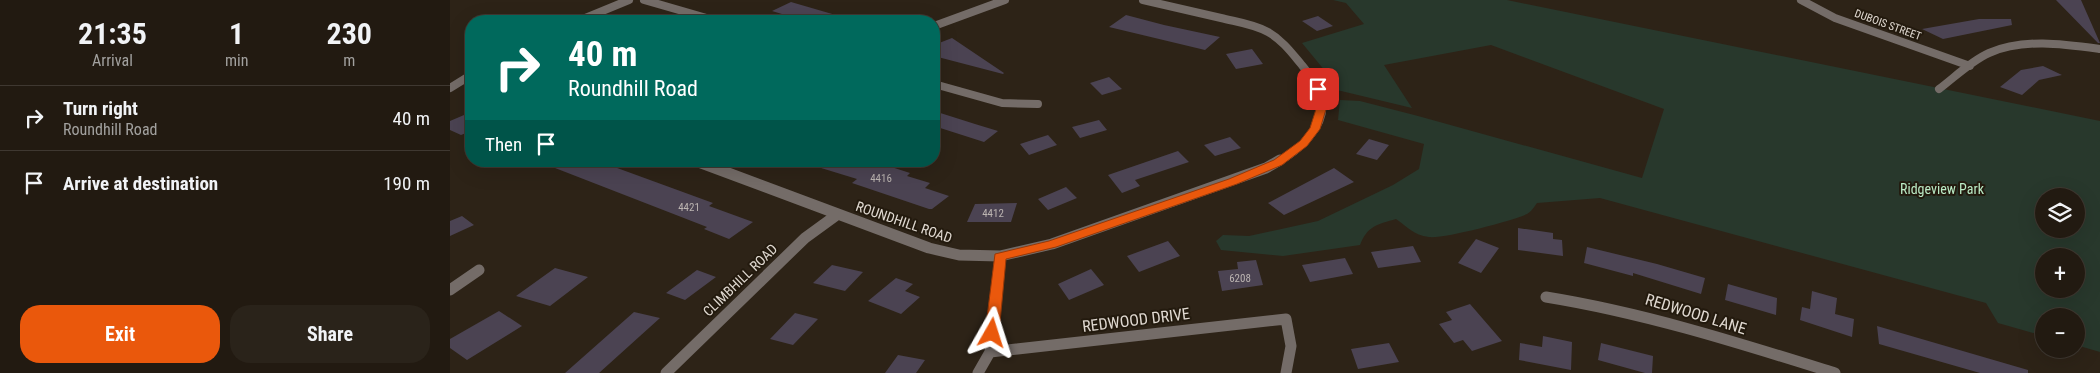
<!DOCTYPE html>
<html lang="en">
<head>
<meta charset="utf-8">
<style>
	:root { --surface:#221a11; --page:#2a231a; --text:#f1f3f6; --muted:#a2a19f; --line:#3f3831; --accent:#ea580c }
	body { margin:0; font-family:"Roboto Condensed",sans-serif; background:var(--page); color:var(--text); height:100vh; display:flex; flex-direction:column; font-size:19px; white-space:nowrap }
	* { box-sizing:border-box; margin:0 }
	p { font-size:16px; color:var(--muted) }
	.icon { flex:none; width:28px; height:28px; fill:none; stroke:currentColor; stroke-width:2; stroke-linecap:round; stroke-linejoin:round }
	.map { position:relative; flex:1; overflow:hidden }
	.details { display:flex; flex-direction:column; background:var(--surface); width:450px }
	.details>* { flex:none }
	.banner { position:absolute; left:15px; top:15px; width:475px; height:152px; border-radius:20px; box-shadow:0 5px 20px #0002,0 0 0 1px var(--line); background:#00695c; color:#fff; overflow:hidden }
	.controls { position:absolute; left:1585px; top:188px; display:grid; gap:10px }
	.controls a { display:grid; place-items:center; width:50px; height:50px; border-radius:50%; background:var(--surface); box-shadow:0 5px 20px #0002,0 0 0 1px var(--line); font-size:25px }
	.pin { position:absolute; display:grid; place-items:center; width:42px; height:42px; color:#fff; margin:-21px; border-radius:10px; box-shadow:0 2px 8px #0006 }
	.me { position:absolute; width:55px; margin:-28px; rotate:6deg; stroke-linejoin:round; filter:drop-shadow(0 0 4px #0008) }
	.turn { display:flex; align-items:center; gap:18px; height:105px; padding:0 20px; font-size:22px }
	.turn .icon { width:65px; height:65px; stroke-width:2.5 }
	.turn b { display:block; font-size:35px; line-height:42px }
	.then { display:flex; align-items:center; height:48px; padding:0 20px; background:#0003; gap:10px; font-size:19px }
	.eta { display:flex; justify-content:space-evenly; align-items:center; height:85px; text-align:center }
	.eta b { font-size:30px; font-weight:700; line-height:35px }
	.action { display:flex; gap:10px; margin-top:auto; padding:10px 20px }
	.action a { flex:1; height:58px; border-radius:20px; background:var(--accent); color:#fff; font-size:20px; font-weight:700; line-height:58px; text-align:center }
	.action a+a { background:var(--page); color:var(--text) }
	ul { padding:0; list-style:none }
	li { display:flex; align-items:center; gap:15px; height:65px; padding:0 20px; border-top:1px solid var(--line) }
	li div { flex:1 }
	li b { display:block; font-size:19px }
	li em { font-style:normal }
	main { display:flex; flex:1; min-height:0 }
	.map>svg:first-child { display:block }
	.green { fill:#28382c; fill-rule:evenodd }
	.building { fill:#4b4352 }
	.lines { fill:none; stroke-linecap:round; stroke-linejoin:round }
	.minor-far1 { stroke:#746c68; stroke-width:8 }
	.minor { stroke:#746c68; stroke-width:11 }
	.route { fill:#ea580c; stroke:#983908 }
	.labels { text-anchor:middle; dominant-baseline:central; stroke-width:4; stroke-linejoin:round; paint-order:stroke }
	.far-street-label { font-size:11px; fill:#e0d9d1; stroke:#231a0e }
	.number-label { font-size:11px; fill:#bbb4b1 }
	.park-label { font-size:14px; fill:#baeac5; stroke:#231a0e }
	.street-label { font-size:14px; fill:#e0d9d1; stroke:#231a0e }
	.near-street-label { font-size:16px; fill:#e0d9d1; stroke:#231a0e }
</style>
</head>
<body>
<main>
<section class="details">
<div class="eta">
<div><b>21:35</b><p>Arrival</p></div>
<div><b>1</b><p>min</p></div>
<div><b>230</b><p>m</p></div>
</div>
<ul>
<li><svg class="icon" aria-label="right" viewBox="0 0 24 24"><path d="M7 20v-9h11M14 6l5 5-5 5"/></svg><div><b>Turn right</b><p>Roundhill Road</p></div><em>40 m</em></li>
<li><svg class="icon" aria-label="arrive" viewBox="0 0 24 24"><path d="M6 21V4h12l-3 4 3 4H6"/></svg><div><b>Arrive at destination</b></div><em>190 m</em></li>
</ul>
<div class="action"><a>Exit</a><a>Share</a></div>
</section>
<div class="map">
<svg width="1650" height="373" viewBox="0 0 1650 373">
	<rect width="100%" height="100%" fill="#2d2317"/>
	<path class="green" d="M 883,0 L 1057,0 L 1650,121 L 1650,352 L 1626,345 L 1626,316 L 1594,316 L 1594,336 L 1548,323 L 1536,303 L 1150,198 L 1087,203 C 1084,207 1081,212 1077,214 C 1062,221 993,239 979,237 C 963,235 958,227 946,219 C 928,224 917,226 910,245 L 833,256 L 771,250 L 766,241 L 773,235 L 799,236 L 868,221 L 943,185 L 969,169 L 974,144 L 888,120 L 890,100 L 910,101 L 968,116 L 1192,178 L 1214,109 L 1041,45 L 934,65 L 962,108 L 887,90 L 885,83 L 852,43 L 914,24 L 896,3 ZM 1594,196 L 1626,196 L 1626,229 L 1594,229 ZM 1594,256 L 1626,256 L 1626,289 L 1594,289 Z"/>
	<path class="building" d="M 1606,0 L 1631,0 L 1650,43 L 1648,43 Z
		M 341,2 L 396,18 L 396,21 L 355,21 L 322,11 Z
		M 676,15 L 714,25 L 770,37 L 755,50 L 659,27 Z
		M 868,16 L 883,26 L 867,31 L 852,21 Z
		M 1529,19 L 1561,19 L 1562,25 L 1493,39 L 1472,29 Z
		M 502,38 L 554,73 L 553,74 L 484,56 L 484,45 Z
		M 802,49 L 813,64 L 786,69 L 776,54 Z
		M 1593,66 L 1612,75 L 1589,80 L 1572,95 L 1550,87 L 1571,70 Z
		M 659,77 L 672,89 L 652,95 L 640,83 Z
		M 484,111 L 525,124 L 548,131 L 534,142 L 484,126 Z
		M 21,112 L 21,131 L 11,135 L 0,130 L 0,121 Z
		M 649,120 L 657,130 L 630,138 L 622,127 Z
		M 598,135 L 607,145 L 579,155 L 570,144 Z
		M 780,137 L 791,148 L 765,156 L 754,145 Z
		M 919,139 L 939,145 L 927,160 L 906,154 Z
		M 728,151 L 739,162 L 685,180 L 690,186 L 672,193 L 658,175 Z
		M 87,161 L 148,161 L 263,203 L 259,206 L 303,222 L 279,239 L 254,229 L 257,227 Z
		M 359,161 L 410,161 L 425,166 L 429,163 L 460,173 L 457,176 L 480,183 L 475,188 L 499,196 L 482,209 L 479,209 L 402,183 L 407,179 L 358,164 Z
		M 884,168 L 904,182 L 834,215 L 818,203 Z
		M 616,187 L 627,198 L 598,210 L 588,199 Z
		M 567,203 L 561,222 L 517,222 L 525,204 Z
		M 12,216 L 24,225 L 0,236 L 0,221 Z
		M 1068,228 L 1103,233 L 1103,239 L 1112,240 L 1113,256 L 1068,250 Z
		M 1026,239 L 1049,248 L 1031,273 L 1008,263 Z
		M 718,241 L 730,256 L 689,272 L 677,256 Z
		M 963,246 L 971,262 L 928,268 L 921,252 Z
		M 1137,247 L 1207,264 L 1255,278 L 1251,294 L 1183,273 L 1183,276 L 1134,263 Z
		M 895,258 L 903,274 L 860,282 L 852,265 Z
		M 806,260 L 813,285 L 772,291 L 768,271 L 788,269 L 787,262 Z
		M 382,265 L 413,272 L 395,291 L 363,283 Z
		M 105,268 L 138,277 L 100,306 L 66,296 Z
		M 641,269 L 654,285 L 619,300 L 608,284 Z
		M 247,270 L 266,277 L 235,300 L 216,293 Z
		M 446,278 L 463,284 L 455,291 L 470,297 L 451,314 L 418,301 Z
		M 1278,284 L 1327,298 L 1326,315 L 1275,300 Z
		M 1362,291 L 1387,298 L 1385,314 L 1404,319 L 1402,337 L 1350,320 L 1352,307 L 1360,309 Z
		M 1020,304 L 1052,341 L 1022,351 L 1013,340 L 1004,343 L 989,324 L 1002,320 L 996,312 Z
		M 49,311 L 72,326 L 17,360 L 0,348 L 0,339 Z
		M 184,312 L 210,318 L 149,373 L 115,373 Z
		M 345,313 L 368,319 L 343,345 L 320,339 Z
		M 1427,326 L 1578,370 L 1578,373 L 1530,373 L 1429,344 Z
		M 1093,336 L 1122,342 L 1121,370 L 1069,360 L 1070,343 L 1092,347 Z
		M 939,343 L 949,362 L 908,369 L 901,349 Z
		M 1151,343 L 1203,356 L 1202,373 L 1195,373 L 1148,360 Z
		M 448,355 L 475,360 L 466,373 L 435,373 Z"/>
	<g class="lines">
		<path class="minor-far1" d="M 194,0 L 267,21
			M 693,0 C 719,6 745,12 771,18 C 787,22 804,24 818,32 C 832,40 841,52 851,64 C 859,74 870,87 872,100 C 877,126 848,151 828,162
			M 1351,0 L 1385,18 L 1520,66
			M 128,21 L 179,0
			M 484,26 L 555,0
			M 484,84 L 552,103 L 588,104
			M 0,88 L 21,75
			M 1489,89 C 1505,77 1521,61 1539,53 C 1573,38 1614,44 1650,49"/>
		<path class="minor" d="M 246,161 L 479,248 L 509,255 L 550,256 L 602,244 L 816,168 L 830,160
			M 0,290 L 29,270
			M 1096,297 C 1195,313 1289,343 1385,373
			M 540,352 L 836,319 L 841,346 L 836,373
			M 216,373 L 355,238 L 388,214
			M 528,373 L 540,352 L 550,256"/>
	</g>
	<path class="route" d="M 868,86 L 872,89 L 877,106 L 870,129 L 857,146 L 832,165 L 787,184 L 606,247 L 556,259 L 549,333 L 546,337 L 537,337 L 535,333 L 545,254 L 599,241 L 779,179 L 824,160 L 850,141 L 860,128 L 867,106 L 863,89 Z"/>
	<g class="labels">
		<g class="far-street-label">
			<text transform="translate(1438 25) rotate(20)">DUBOIS STREET</text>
		</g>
		<g class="number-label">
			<text x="431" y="178">4416</text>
			<text x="239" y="207">4421</text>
			<text x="543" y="213">4412</text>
			<text x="790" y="278">6208</text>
		</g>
		<g class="park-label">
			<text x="1492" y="189">Ridgeview Park</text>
		</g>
		<g class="street-label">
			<text transform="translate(454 222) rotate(19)">ROUNDHILL ROAD</text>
			<text transform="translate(290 280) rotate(-44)">CLIMBHILL ROAD</text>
		</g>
		<g class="near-street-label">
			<text transform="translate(1246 314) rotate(17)">REDWOOD LANE</text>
			<text transform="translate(686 320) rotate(-7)">REDWOOD DRIVE</text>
		</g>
	</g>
</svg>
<div class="controls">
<a><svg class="icon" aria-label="layers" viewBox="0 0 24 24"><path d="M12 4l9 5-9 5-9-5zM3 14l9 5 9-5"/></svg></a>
<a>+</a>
<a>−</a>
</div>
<div class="pin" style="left:868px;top:89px;background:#d93025"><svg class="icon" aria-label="arrive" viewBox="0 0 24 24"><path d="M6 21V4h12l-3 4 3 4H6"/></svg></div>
<svg class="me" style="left:542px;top:333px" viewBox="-20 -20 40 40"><path d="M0-17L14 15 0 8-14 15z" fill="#ea580c" stroke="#fff" stroke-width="4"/></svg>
<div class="banner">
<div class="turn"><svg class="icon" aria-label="right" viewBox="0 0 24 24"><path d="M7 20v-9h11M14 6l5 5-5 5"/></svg><div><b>40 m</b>Roundhill Road</div></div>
<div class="then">Then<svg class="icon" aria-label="arrive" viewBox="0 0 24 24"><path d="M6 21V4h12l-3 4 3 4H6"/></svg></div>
</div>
</div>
</main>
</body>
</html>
